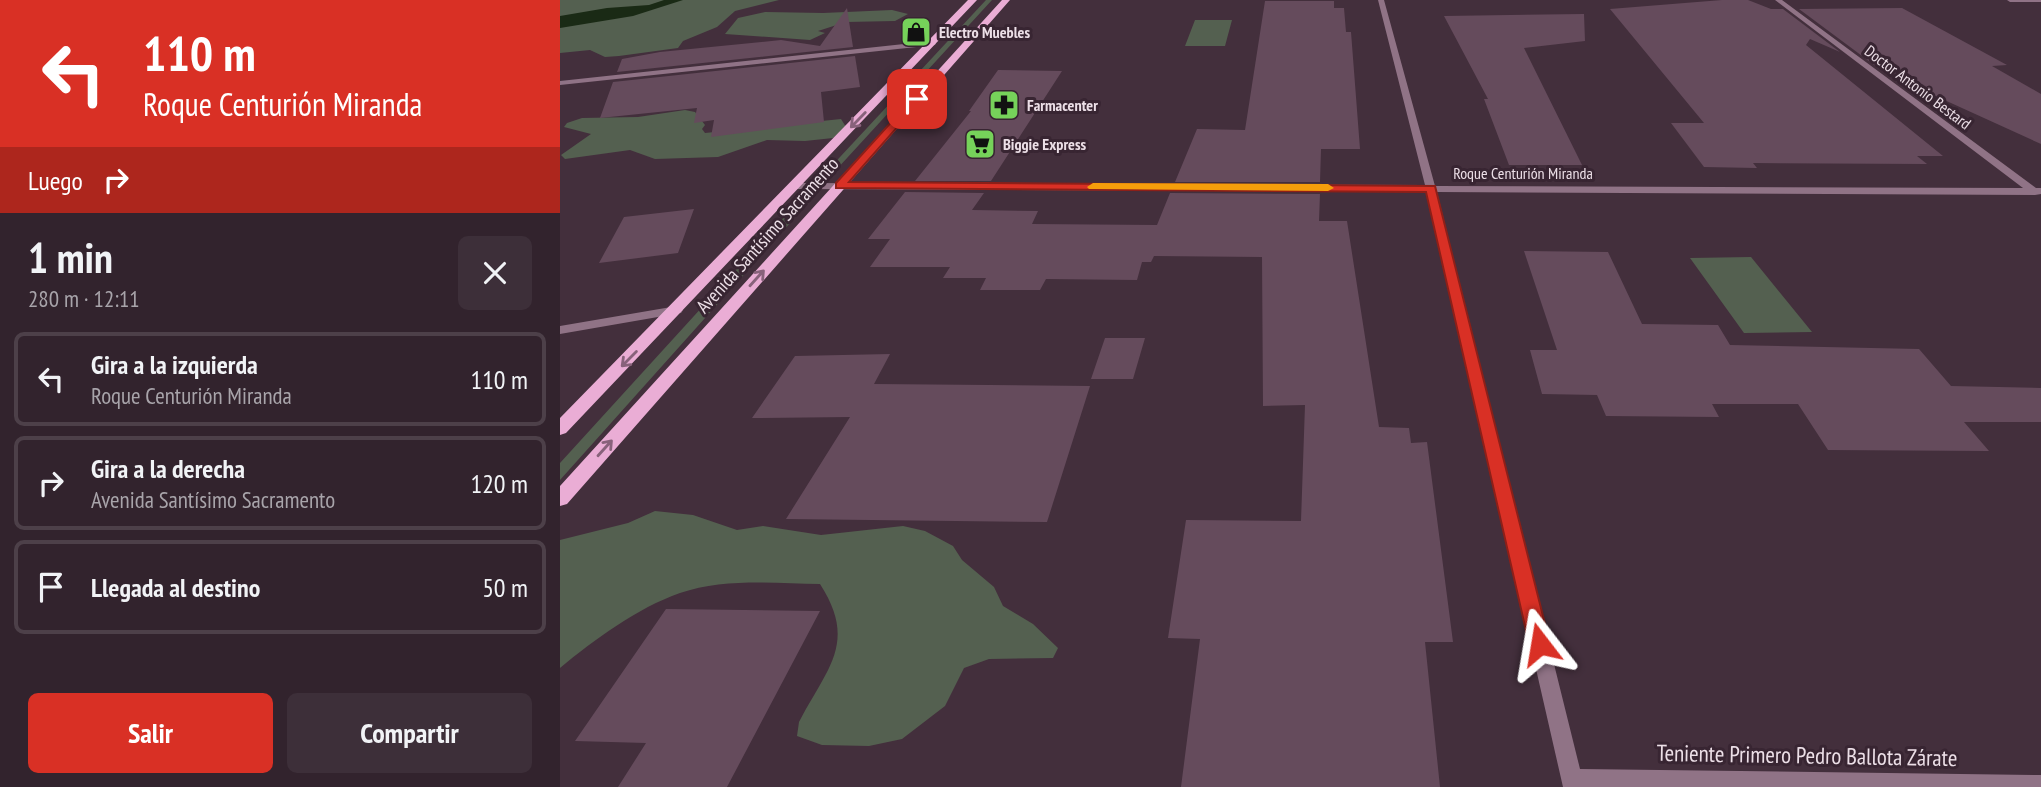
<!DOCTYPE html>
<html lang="es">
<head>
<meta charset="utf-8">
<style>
	:root { --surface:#32232d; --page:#3d2f39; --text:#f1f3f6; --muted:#a8a4aa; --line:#4d4049; --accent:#d93025 }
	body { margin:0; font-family:"PT Sans Narrow",sans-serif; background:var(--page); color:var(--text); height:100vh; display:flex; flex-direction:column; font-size:26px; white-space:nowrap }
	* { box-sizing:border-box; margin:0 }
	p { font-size:23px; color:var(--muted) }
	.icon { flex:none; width:38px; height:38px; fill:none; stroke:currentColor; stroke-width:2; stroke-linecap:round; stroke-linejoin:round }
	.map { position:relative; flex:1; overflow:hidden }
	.panel { display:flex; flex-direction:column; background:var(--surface); width:560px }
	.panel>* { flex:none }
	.top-card { background:#d93025; color:#fff; overflow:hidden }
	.pin { position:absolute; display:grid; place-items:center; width:60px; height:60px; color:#fff; margin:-30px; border-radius:14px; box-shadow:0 4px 10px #0006 }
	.me { position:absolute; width:77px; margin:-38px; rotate:346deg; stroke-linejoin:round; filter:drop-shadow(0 0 5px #0008) }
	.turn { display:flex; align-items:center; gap:24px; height:147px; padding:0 28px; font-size:32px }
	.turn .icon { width:91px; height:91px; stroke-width:2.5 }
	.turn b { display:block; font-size:49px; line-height:60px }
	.then { display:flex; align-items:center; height:66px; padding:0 28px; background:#0003; gap:14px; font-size:26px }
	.round { display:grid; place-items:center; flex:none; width:74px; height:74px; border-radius:10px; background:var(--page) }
	.head { display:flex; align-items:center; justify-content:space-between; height:119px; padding:0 28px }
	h1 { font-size:42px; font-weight:600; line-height:52px }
	.button { display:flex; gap:14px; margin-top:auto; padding:14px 28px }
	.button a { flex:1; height:80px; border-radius:10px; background:var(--accent); color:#fff; font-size:28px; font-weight:600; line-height:80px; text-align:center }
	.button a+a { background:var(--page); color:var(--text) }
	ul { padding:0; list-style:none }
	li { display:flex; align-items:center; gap:21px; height:94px; margin:0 14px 10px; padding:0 14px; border:4px solid var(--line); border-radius:10px }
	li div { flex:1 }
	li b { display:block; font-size:26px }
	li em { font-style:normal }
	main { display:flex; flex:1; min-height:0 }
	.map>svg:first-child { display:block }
	.green { fill:#546050 }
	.water { fill:#1a2a15 }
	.building { fill:#654b5c }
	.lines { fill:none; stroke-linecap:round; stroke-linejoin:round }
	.street { fill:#907386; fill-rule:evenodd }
	.primary { fill:#eaadd5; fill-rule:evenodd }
	.oneway { stroke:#88627b }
	.route { fill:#d93025; stroke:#8d1f18; stroke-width:2 }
	.slow { fill:#f59e0b }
	.labels { text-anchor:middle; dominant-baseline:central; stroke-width:6; stroke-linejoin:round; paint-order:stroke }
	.far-poi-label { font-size:16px; font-weight:bold; fill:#ecdfe7; stroke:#382532; text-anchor:start }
	.far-street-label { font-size:16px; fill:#ecdfe7; stroke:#382532 }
	.street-label { font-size:19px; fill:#ecdfe7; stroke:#382532 }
	.near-street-label { font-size:23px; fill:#ecdfe7; stroke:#382532 }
</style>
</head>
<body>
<main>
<section class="panel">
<div class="top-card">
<div class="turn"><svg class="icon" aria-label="left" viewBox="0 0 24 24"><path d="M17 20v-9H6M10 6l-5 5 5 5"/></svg><div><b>110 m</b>Roque Centurión Miranda</div></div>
<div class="then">Luego<svg class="icon" aria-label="right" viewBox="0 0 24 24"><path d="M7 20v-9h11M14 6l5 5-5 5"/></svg></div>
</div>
<div class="head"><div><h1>1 min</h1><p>280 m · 12:11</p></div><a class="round"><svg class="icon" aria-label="close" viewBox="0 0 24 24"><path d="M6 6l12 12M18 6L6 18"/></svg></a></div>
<ul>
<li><svg class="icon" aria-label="left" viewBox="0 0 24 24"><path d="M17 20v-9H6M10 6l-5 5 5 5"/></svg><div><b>Gira a la izquierda</b><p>Roque Centurión Miranda</p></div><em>110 m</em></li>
<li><svg class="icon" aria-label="right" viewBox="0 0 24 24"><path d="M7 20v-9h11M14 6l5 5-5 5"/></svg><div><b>Gira a la derecha</b><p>Avenida Santísimo Sacramento</p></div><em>120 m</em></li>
<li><svg class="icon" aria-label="arrive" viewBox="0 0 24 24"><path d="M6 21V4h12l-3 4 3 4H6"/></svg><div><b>Llegada al destino</b></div><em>50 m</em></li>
</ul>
<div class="button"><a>Salir</a><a>Compartir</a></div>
</section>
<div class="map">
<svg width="1481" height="787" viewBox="0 0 1481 787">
	<rect width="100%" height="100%" fill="#432f3c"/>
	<path class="green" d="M 0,0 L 219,0 L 175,11 L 157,27 L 123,41 L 118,48 L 59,56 L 45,57 L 30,50 L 0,53 Z
		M 426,0 L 432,0 L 276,170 L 267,171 Z
		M 332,10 L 348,14 L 335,21 L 286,22 L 258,31 L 265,33 L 250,40 L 165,34 L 178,18 L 205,12 L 263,13 Z
		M 635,20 L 672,20 L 665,46 L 625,46 Z
		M 125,110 L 135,112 L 145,125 L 142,129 L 145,133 L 281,119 L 286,127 L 273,138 L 245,141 L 207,140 L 158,157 L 95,159 L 70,150 L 5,159 L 1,155 L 31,134 L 4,127 L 7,123 L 22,118 L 78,117 Z
		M 247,201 L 248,203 L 0,480 L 0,463 L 237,203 Z
		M 1191,257 L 1252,332 L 1184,333 L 1130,258 Z
		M 95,511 L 133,515 L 177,530 L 203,526 L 261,535 L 343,526 L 365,531 L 393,546 L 402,560 L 434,587 L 443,606 L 473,624 L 498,648 L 493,658 L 429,659 L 404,668 L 385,706 L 342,739 L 309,746 L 262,745 L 237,736 L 239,722 C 267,668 298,643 260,584 C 214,583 163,578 120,593 C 77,608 34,640 0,668 L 0,540 L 68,523 Z"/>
	<path class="water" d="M 104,0 L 123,0 L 73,16 L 0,28 L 0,16 L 47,8 L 89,5 Z"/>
	<path class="building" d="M 1162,0 L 1188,0 L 1211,9 L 1223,9 L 1280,52 L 1250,39 L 1246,45 L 1383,156 L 1357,156 L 1367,164 L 1193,163 L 1197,168 L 1144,167 L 1111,123 L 1144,123 L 1050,9 Z
		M 705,1 L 774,1 L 774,8 L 784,8 L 786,32 L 791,32 L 800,149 L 761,149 L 760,182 L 615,182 L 637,129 L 685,130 Z
		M 287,8 L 293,47 L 57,72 L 62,59 L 100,52 L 221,40 L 260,46 Z
		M 1342,8 L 1447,65 L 1432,66 L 1481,94 L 1481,144 L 1325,73 L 1239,9 Z
		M 1024,14 L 1025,41 L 964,48 L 1022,165 L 949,165 L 924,99 L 928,99 L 884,16 Z
		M 295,56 L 300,87 L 261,92 L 264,122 L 151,137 L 154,120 L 134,123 L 137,108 L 40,118 L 53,82 Z
		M 438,70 L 502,71 L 431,181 L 355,181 L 411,111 L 409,111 Z
		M 345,192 L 424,193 L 412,210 L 478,211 L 472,224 L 597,225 L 610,193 L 760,194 L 759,221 L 787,221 L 819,427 L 849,428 L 851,443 L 867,442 L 893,642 L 865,642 L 880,787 L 621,787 L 640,639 L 608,638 L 626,520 L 741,521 L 745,405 L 703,406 L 702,257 L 594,256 L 591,262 L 582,262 L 577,280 L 486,279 L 480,290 L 420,290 L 426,278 L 383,278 L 390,267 L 310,267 L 330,239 L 308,239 Z
		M 134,209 L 118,253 L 39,263 L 64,217 Z
		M 964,251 L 1048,252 L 1082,324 L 1158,325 L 1170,345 L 1359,349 L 1391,386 L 1481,388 L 1481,422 L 1404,422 L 1429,451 L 1268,450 L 1238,404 L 1152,404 L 1159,417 L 1046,416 L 1037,395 L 982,394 L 970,350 L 997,350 Z
		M 545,338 L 585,338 L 573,379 L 531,379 Z
		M 330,354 L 314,384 L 530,386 L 487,522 L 226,519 L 290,417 L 192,418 L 235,356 Z
		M 106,609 L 260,611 L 167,787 L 58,787 L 86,743 L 15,741 Z"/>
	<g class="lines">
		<path class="street" d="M 818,0 L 824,0 L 875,186 L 1463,188 L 1215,0 L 1222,0 L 1476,188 L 1481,188 L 1481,194 L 1475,195 L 877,192 L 1020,769 L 1481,775 L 1481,787 L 1003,787 L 867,192 L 235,189 L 230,186 L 235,183 L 865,185 Z
			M 1447,0 L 1481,0 L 1481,2 L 1450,2 Z
			M 372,41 L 376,43 L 375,45 L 0,85 L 0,81 Z
			M 117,306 L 121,307 L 123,310 L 121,313 L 0,334 L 0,326 Z"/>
		<path class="primary" d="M 408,0 L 417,0 L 6,433 L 0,435 L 0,418 Z
			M 442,0 L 450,0 L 7,504 L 0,506 L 0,486 Z"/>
	</g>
	<defs><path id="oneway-shaft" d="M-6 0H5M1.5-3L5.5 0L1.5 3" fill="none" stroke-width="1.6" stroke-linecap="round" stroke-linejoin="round" transform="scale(1.75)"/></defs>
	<g class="oneway">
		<use href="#oneway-shaft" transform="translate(298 120) rotate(134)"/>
		<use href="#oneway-shaft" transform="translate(197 278) rotate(-48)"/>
		<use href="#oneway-shaft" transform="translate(69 359) rotate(135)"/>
		<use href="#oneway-shaft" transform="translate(45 448) rotate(-48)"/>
	</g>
	<path class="route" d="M 354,97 L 362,99 L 289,182 L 875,186 L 990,644 L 987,650 L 980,652 L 972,650 L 969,644 L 866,192 L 276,188 L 276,183 Z"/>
	<path class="slow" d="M 533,183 L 768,184 L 774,188 L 768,191 L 529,189 L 527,187 Z"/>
	<defs>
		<g id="shop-square" transform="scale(1.575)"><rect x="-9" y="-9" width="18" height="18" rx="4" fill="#76d25a" stroke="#382532"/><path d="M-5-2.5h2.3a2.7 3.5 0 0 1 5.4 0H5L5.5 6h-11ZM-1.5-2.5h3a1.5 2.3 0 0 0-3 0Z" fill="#111"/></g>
		<g id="pharmacy-square" transform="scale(1.575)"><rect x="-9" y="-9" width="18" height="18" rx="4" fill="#76d25a" stroke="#382532"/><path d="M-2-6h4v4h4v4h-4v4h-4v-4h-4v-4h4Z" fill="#111"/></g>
		<g id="supermarket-square" transform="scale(1.575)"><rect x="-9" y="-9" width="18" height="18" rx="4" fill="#76d25a" stroke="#382532"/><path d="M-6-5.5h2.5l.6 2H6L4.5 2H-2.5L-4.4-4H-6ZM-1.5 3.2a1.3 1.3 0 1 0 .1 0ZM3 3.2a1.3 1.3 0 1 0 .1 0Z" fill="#111"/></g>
	</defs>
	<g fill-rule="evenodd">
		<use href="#shop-square" x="356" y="32"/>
		<use href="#pharmacy-square" x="444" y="105"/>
		<use href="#supermarket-square" x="420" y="144"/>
	</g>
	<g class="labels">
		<g class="far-poi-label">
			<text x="379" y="32">Electro Muebles</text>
			<text x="467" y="105">Farmacenter</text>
			<text x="443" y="144">Biggie Express</text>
		</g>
		<g class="far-street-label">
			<text transform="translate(1358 87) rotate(37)">Doctor Antonio Bestard</text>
			<text x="963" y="173">Roque Centurión Miranda</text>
		</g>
		<g class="street-label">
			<text transform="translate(207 235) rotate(-48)">Avenida Santísimo Sacramento</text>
		</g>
		<g class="near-street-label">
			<text transform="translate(1247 755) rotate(1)">Teniente Primero Pedro Ballota Zárate</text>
		</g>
	</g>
</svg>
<div class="pin" style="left:357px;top:99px;background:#d93025"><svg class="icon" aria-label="arrive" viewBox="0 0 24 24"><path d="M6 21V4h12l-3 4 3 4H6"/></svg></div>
<svg class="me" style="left:980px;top:644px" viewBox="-20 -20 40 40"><path d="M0-17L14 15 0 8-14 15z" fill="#d93025" stroke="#fff" stroke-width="4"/></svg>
</div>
</main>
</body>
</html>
